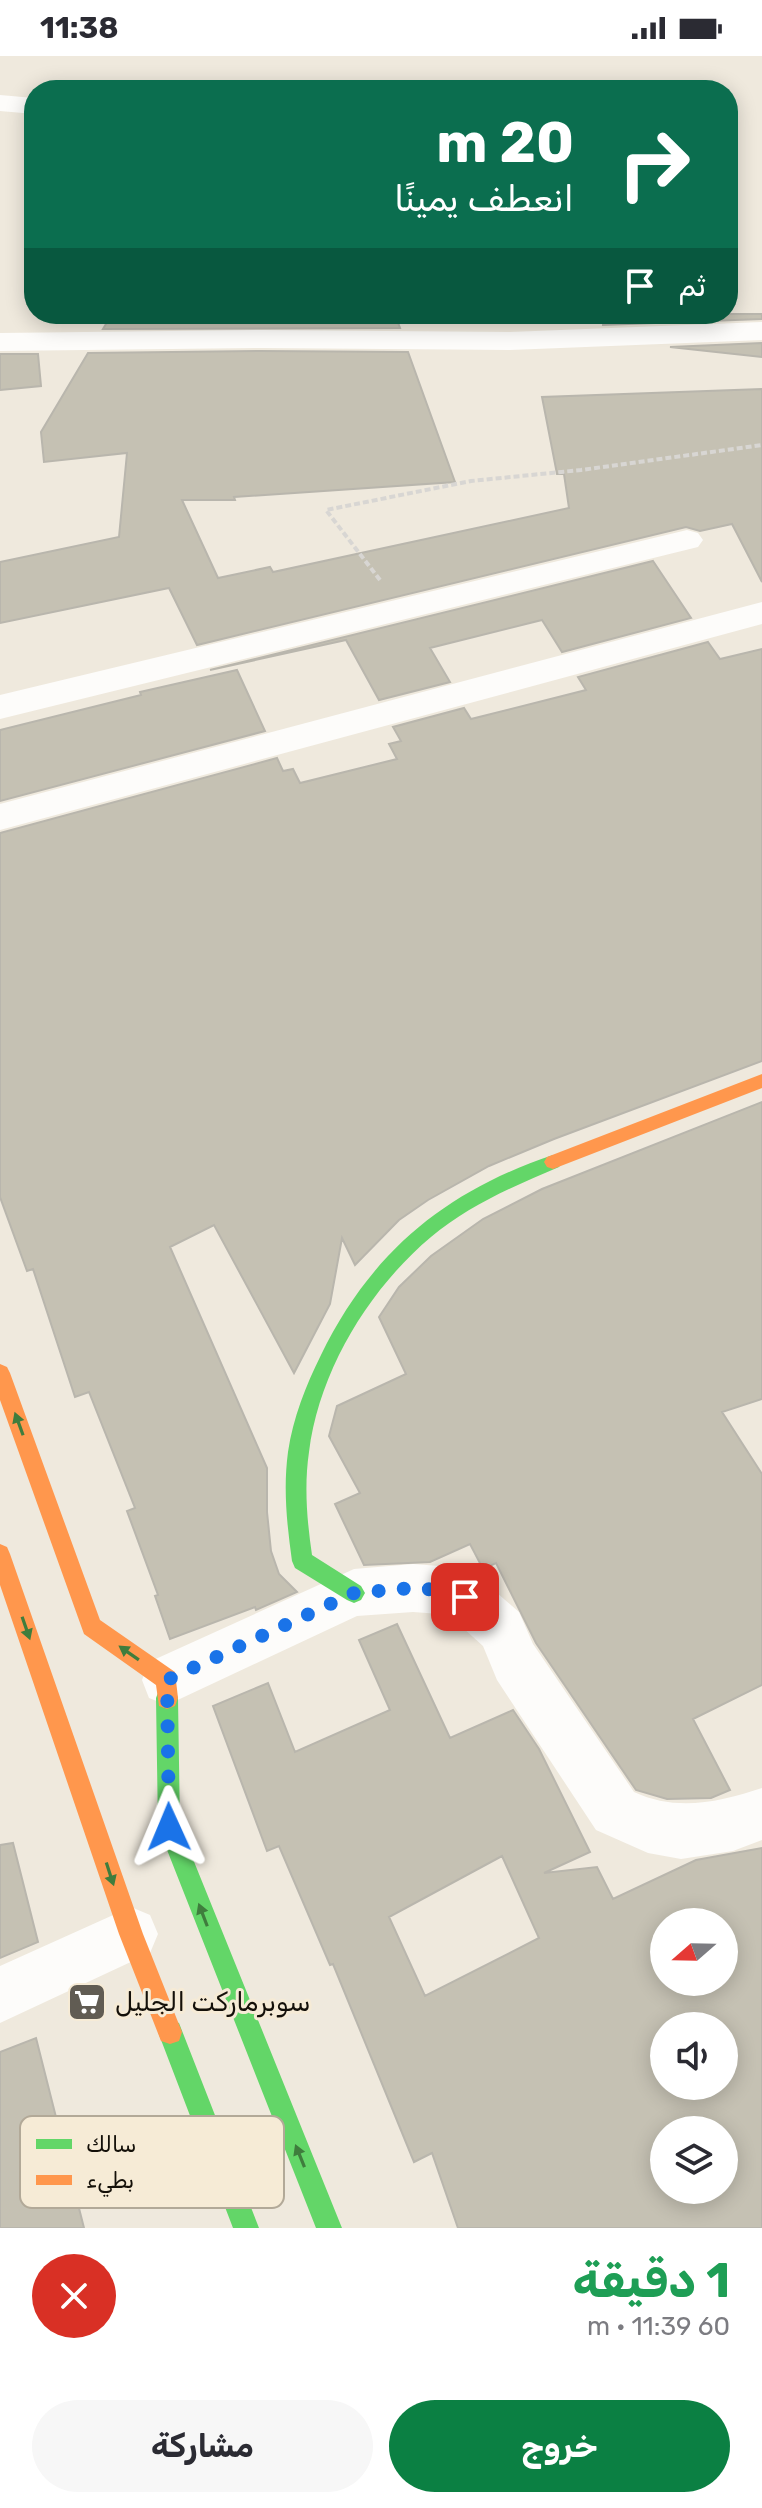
<!DOCTYPE html>
<html lang="ar">
<head>
<meta charset="utf-8">
<style>
	:root { --surface:#fff; --page:#f7f7f7; --text:#2b2b33; --muted:#7c7c81; --accent:#0b8043 }
	body { margin:0; font-family:Rubik,"Noto Naskh Arabic",sans-serif; background:var(--page); color:var(--text); direction:rtl; height:100vh; display:flex; flex-direction:column; font-size:30px; white-space:nowrap }
	* { box-sizing:border-box; margin:0 }
	p { font-size:26px; color:var(--muted) }
	.icon { flex:none; width:44px; height:44px; fill:none; stroke:currentColor; stroke-width:2; stroke-linecap:round; stroke-linejoin:round }
	.map { position:relative; height:2172px; overflow:hidden; direction:ltr }
	.drawer { display:flex; flex-direction:column; background:var(--surface); flex:1 }
	.drawer>* { flex:none }
	.hud { position:absolute; left:24px; top:24px; width:714px; height:244px; border-radius:32px; box-shadow:0 4px 20px #0003; direction:rtl; background:#0b6e4f; color:#fff; overflow:hidden }
	.needle { width:52px; rotate:250deg }
	.fabs { position:absolute; left:650px; top:1852px; display:grid; gap:16px }
	.fabs a { display:grid; place-items:center; width:88px; height:88px; border-radius:50%; background:var(--surface); box-shadow:0 4px 20px #0003; font-size:40px }
	.pin { position:absolute; display:grid; place-items:center; width:68px; height:68px; color:#fff; margin:-34px; border-radius:16px; box-shadow:0 4px 12px #0006 }
	.me { position:absolute; width:88px; margin:-44px; rotate:359deg; stroke-linejoin:round; filter:drop-shadow(0 0 6px #0008) }
	.turn { display:flex; align-items:center; gap:28px; height:168px; padding:0 32px; font-size:36px }
	.turn .icon { width:104px; height:104px; stroke-width:2.5 }
	.turn b { display:block; font-size:56px; line-height:68px }
	.then { display:flex; align-items:center; height:76px; padding:0 32px; background:#0003; gap:16px; font-size:30px }
	.round { display:grid; place-items:center; flex:none; width:84px; height:84px; border-radius:42px; background:var(--page) }
	.headline { display:flex; align-items:center; justify-content:space-between; height:136px; padding:0 32px }
	h1 { font-size:48px; font-weight:700; line-height:60px; color:#1e9e55 }
	.button { display:flex; gap:16px; margin-top:auto; padding:16px 32px }
	.button a { flex:1; height:92px; border-radius:48px; background:var(--accent); color:#fff; font-size:32px; font-weight:700; line-height:92px; text-align:center }
	.button a+a { background:var(--page); color:var(--text) }
	.status { display:flex; justify-content:space-between; align-items:center; height:56px; padding:0 40px; background:var(--surface); direction:ltr }
	.status svg { height:22px; fill:currentColor }
	.map>svg:first-child { display:block }
	.building { fill:#c5c1b3; stroke:#b9b6ad; stroke-width:2; fill-rule:evenodd }
	.lines { fill:none; stroke-linecap:round; stroke-linejoin:round }
	.path { stroke:#d8d6d3; stroke-width:4; stroke-dasharray:6 3; stroke-linecap:butt }
	.street { fill:#fdfcfa; fill-rule:evenodd }
	.fast { fill:#63d668; fill-rule:evenodd }
	.slow { fill:#ff974d; fill-rule:evenodd }
	.oneway { fill:#3f7d3d }
	.route { stroke:#1a73e8; stroke-width:14; stroke-dasharray:0 25.2 }
	.labels { text-anchor:middle; dominant-baseline:central; stroke-width:6; stroke-linejoin:round; paint-order:stroke }
	.near-poi-label { font-size:26px; fill:#141009; stroke:#f6ebd6; text-anchor:start }
	.key { fill:#f6ebd6; stroke:#b2a998; stroke-width:2 }
	.key-label { font-size:22px; fill:#141009 }
</style>
</head>
<body>
<div class="status"><b>11:38</b><svg viewBox="0 0 49 12"><path d="M0 12V9h3v3zM5 12V6h3v6zM10 12V3h3v9zM15 12V0h3v12zM26 1h20v11H26zM47 4h2v5h-2z"/></svg></div>
<div class="map">
<svg width="762" height="2172" viewBox="0 0 762 2172">
	<rect width="100%" height="100%" fill="#efe9dd"/>
	<path class="building" d="M 112,258 L 395,258 L 400,272 L 103,273 Z
		M 604,258 L 762,258 L 762,263 L 603,269 Z
		M 762,287 L 762,301 L 670,291 Z
		M 261,295 L 408,296 L 455,426 L 234,441 L 235,444 L 182,444 L 218,522 L 270,511 L 273,516 L 569,452 L 564,418 L 557,418 L 542,341 L 762,333 L 762,526 L 732,468 L 700,475 L 686,471 L 197,589 L 169,532 L 0,567 L 0,506 L 119,481 L 127,397 L 44,406 L 41,376 L 88,297 Z
		M 0,298 L 38,298 L 41,330 L 0,334 Z
		M 653,505 L 691,562 L 562,596 L 542,564 L 430,592 L 450,626 L 379,644 L 346,584 L 210,614 Z
		M 708,586 L 720,603 L 762,593 L 762,1005 L 554,1083 L 489,1110 L 428,1144 L 399,1164 L 355,1209 L 342,1182 L 330,1248 L 294,1317 L 214,1169 L 170,1191 L 267,1412 L 267,1456 L 271,1495 L 279,1518 L 297,1536 L 256,1554 L 255,1551 L 170,1583 L 155,1540 L 158,1539 L 127,1455 L 135,1452 L 89,1336 L 75,1341 L 33,1213 L 27,1215 L 0,1141 L 0,777 L 277,702 L 283,715 L 293,713 L 300,727 L 397,703 L 389,688 L 401,685 L 393,671 L 464,652 L 471,663 L 586,634 L 578,621 Z
		M 237,614 L 265,675 L 0,745 L 0,674 L 141,639 L 140,636 Z
		M 762,1046 L 762,1343 L 722,1356 L 762,1418 L 762,1629 L 693,1663 L 730,1734 L 711,1742 L 667,1743 L 636,1734 L 536,1587 L 496,1507 L 483,1513 L 470,1488 L 430,1506 L 364,1509 L 335,1448 L 360,1437 L 329,1380 L 337,1350 L 406,1318 L 379,1261 L 399,1231 L 431,1200 L 483,1163 L 542,1133 Z
		M 397,1568 L 450,1682 L 513,1654 L 539,1693 L 590,1796 L 544,1817 L 597,1811 L 613,1843 L 696,1804 L 762,1792 L 762,2172 L 458,2172 L 432,2097 L 414,2106 L 333,1908 L 330,1909 L 279,1790 L 267,1795 L 213,1650 L 268,1627 L 295,1696 L 390,1654 L 359,1584 ZM 502,1800 L 539,1882 L 425,1940 L 389,1861 ZM 664,1866 L 724,1866 L 724,1926 L 664,1926 ZM 664,1970 L 724,1970 L 724,2030 L 664,2030 ZM 664,2074 L 724,2074 L 724,2134 L 664,2134 Z
		M 13,1787 L 38,1886 L 0,1902 L 0,1789 Z
		M 36,1982 L 84,2172 L 0,2172 L 0,1996 Z"/>
	<g class="lines">
		<path class="path" d="M 380,524 L 326,454 L 471,425 L 581,414 L 762,389"/>
		<path class="street" d="M 0,39 L 34,42 L 34,58 L 0,55 Z
			M 762,266 L 762,284 L 510,294 L 261,292 L 0,295 L 0,277 L 261,274 L 510,276 Z
			M 687,474 L 698,477 L 703,484 L 698,491 L 0,663 L 0,639 Z
			M 762,546 L 762,568 L 0,774 L 0,748 Z
			M 413,1508 L 440,1510 L 482,1524 L 519,1556 L 533,1588 L 634,1736 C 677,1756 719,1746 762,1732 L 762,1784 L 733,1795 L 681,1803 L 648,1797 L 596,1774 L 497,1624 L 483,1590 L 451,1561 L 440,1558 L 413,1556 L 357,1560 L 167,1649 L 149,1642 L 142,1624 L 149,1606 L 354,1513 Z
			M 131,1851 L 150,1859 L 158,1878 L 150,1897 L 0,1967 L 0,1910 Z"/>
		<path class="fast" d="M 553,1099 L 559,1101 L 562,1106 L 559,1111 C 514,1130 468,1150 431,1181 C 369,1233 319,1315 309,1396 C 304,1430 307,1465 312,1499 L 361,1530 L 365,1537 L 361,1544 L 354,1547 L 347,1544 L 295,1512 L 292,1505 C 287,1469 283,1433 288,1396 C 293,1362 306,1329 321,1299 C 371,1196 446,1135 553,1099 Z
			M 167,1631 L 175,1634 L 178,1642 L 180,1771 L 342,2172 L 316,2172 L 158,1771 L 156,1642 L 159,1634 Z
			M 170,1964 L 179,1967 L 259,2172 L 233,2172 L 158,1976 L 161,1967 Z"/>
		<path class="slow" d="M 762,1018 L 762,1032 L 553,1113 L 547,1111 L 544,1106 L 547,1101 Z
			M 0,1308 L 7,1311 L 10,1317 L 100,1564 L 175,1616 L 178,1642 L 175,1650 L 167,1653 L 159,1650 L 156,1629 L 84,1578 L 0,1344 Z
			M 0,1488 L 7,1491 L 10,1498 L 143,1878 L 182,1976 L 179,1985 L 170,1988 L 161,1985 L 119,1878 L 0,1529 Z"/>
	</g>
	<defs><path id="oneway-solid" d="M-6-.8H1V-3.2L6.5 0L1 3.2V.8H-6Z" transform="scale(2)"/></defs>
	<g class="oneway">
		<use href="#oneway-solid" transform="translate(19 1368) rotate(-110)"/>
		<use href="#oneway-solid" transform="translate(26 1572) rotate(71)"/>
		<use href="#oneway-solid" transform="translate(129 1597) rotate(-145)"/>
		<use href="#oneway-solid" transform="translate(110 1818) rotate(72)"/>
		<use href="#oneway-solid" transform="translate(203 1859) rotate(-111)"/>
		<use href="#oneway-solid" transform="translate(300 2100) rotate(-112)"/>
	</g>
	<g class="lines">
		<path class="route" d="M 169,1771 L 167,1624 L 354,1537 L 413,1532 L 440,1534 L 465,1541"/>
	</g>
	<defs>
		<g id="supermarket-square" transform="scale(2)"><rect x="-9" y="-9" width="18" height="18" rx="4" fill="#615c53" stroke="#f6ebd6"/><path d="M-6-5.5h2.5l.6 2H6L4.5 2H-2.5L-4.4-4H-6ZM-1.5 3.2a1.3 1.3 0 1 0 .1 0ZM3 3.2a1.3 1.3 0 1 0 .1 0Z" fill="#fff"/></g>
	</defs>
	<g fill-rule="evenodd">
		<use href="#supermarket-square" x="87" y="1946"/>
	</g>
	<g class="labels">
		<g class="near-poi-label">
			<text x="115" y="1946">سوبرماركت الجليل</text>
		</g>
	</g>
	<rect x="20" y="2060" width="264" height="92" rx="12" class="key"/>
	<rect x="36" y="2083" width="36" height="10" fill="#63d668"/>
	<rect x="36" y="2119" width="36" height="10" fill="#ff974d"/>
	<g class="key-label">
		<text x="86" y="2096">سالك</text>
		<text x="86" y="2132">بطيء</text>
	</g>
</svg>
<div class="fabs">
<a><svg class="needle" viewBox="-14 -14 28 28"><path d="M0-13l5 13h-10z" fill="#e53935"/><path d="M0 13l5-13h-10z" fill="#7c7c81"/></svg></a>
<a><svg class="icon" aria-label="sound" viewBox="0 0 24 24"><path d="M4 9h4l5-4v14l-5-4H4zM17 9q2 3 0 6"/></svg></a>
<a><svg class="icon" aria-label="layers" viewBox="0 0 24 24"><path d="M12 4l9 5-9 5-9-5zM3 14l9 5 9-5"/></svg></a>
</div>
<div class="pin" style="left:465px;top:1541px;background:#d93025"><svg class="icon" aria-label="arrive" viewBox="0 0 24 24"><path d="M6 21V4h12l-3 4 3 4H6"/></svg></div>
<svg class="me" style="left:169px;top:1771px" viewBox="-20 -20 40 40"><path d="M0-17L14 15 0 8-14 15z" fill="#1a73e8" stroke="#fff" stroke-width="4"/></svg>
<div class="hud">
<div class="turn"><svg class="icon" aria-label="right" viewBox="0 0 24 24"><path d="M7 20v-9h11M14 6l5 5-5 5"/></svg><div><b>20 m</b>انعطف يمينًا</div></div>
<div class="then">ثم<svg class="icon" aria-label="arrive" viewBox="0 0 24 24"><path d="M6 21V4h12l-3 4 3 4H6"/></svg></div>
</div>
</div>
<section class="drawer">
<div class="headline"><div><h1>1 دقيقة</h1><p>60 m · 11:39</p></div><a class="round" style="background:#d93025;color:#fff"><svg class="icon" aria-label="close" viewBox="0 0 24 24"><path d="M6 6l12 12M18 6L6 18"/></svg></a></div>
<div class="button"><a>خروج</a><a>مشاركة</a></div>
</section>
</body>
</html>
